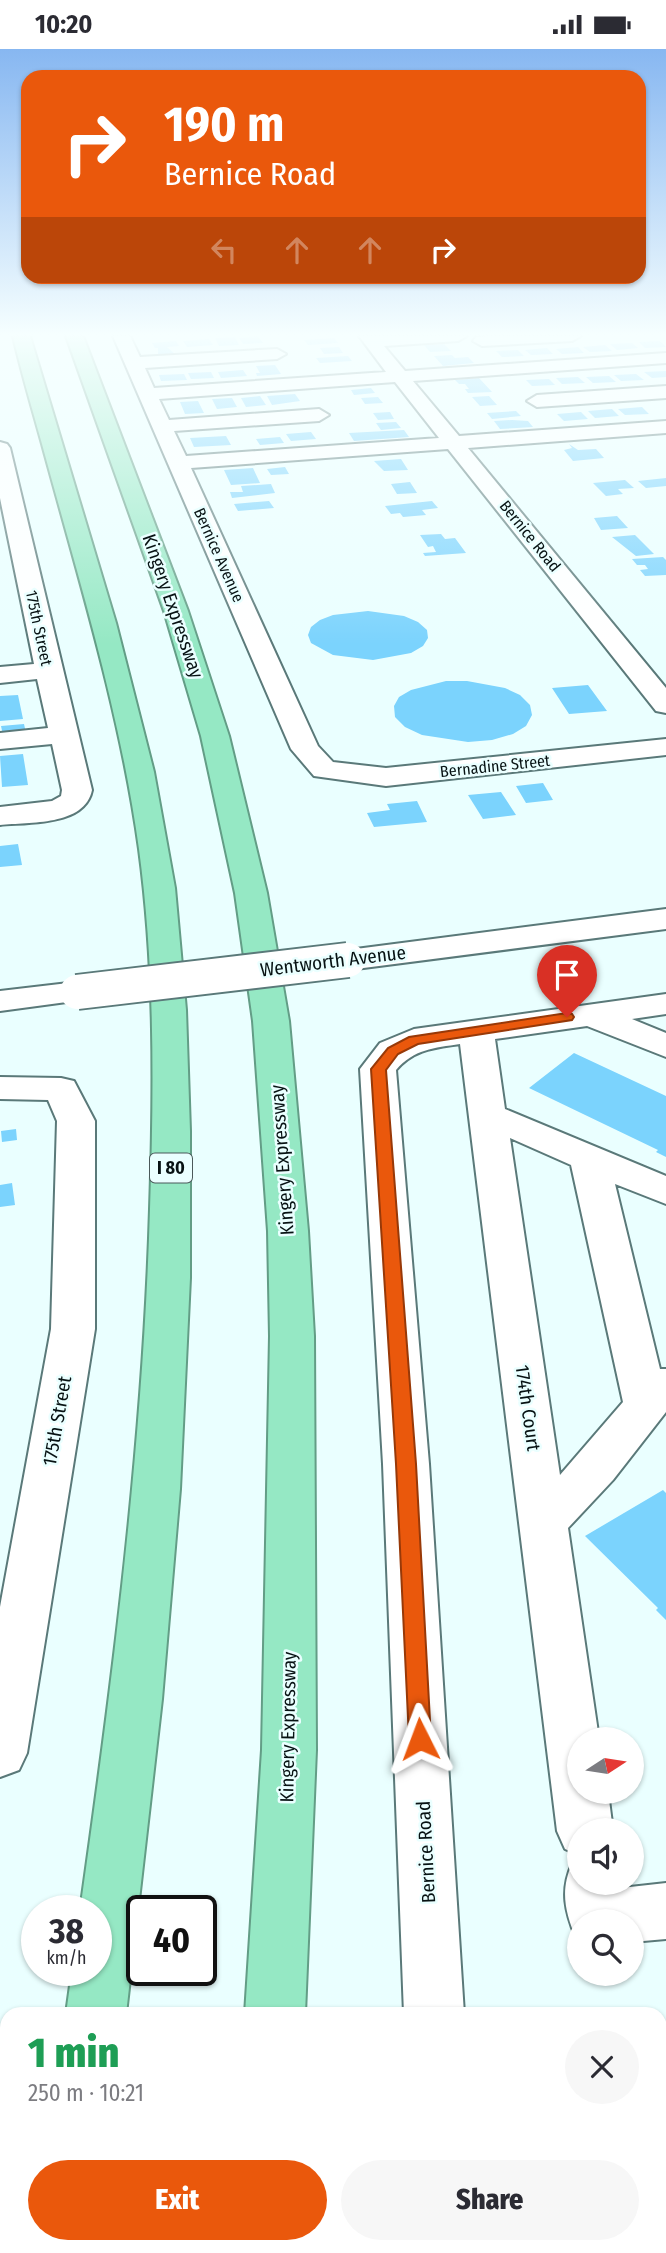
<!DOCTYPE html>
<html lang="en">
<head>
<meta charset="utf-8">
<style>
	:root { --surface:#fff; --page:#f7f7f7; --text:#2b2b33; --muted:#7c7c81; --accent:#ea580c }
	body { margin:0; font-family:"Fira Sans Condensed",sans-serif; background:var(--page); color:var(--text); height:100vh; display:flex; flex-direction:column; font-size:26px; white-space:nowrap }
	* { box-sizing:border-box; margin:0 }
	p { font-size:23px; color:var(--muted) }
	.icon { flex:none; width:38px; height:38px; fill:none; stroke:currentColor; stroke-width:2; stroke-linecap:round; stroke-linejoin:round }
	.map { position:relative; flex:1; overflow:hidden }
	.details { position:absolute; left:0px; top:1958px; width:667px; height:247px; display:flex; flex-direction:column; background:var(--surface); border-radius:21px 21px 0 0; box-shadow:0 2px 5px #0004 }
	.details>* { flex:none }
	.guide { position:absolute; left:21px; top:21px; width:625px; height:214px; border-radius:21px; box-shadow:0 2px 5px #0004; background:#ea580c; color:#fff; overflow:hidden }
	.needle { width:46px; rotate:78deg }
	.tools { position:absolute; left:567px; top:1678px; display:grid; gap:14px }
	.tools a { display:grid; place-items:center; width:77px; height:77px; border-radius:50%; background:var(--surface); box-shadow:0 2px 5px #0004; font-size:35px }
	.speed { position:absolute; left:21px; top:1846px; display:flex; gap:14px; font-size:35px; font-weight:700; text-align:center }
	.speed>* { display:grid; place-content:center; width:91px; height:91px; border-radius:50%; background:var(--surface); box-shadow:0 2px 5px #0004; line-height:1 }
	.speed small { font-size:18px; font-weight:400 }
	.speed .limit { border:4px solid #111; border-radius:10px; background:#fff; color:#111 }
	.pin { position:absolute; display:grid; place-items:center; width:60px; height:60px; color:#fff; margin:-72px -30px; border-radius:50% 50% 50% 0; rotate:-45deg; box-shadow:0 0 7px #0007 }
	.pin .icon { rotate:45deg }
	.me { position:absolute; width:77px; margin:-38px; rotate:357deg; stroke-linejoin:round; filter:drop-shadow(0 0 5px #0008) }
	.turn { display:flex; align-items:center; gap:24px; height:147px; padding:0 28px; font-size:32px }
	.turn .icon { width:91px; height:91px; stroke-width:2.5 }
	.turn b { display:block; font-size:49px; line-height:60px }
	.lanes { display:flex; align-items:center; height:66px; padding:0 28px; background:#0003; justify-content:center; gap:35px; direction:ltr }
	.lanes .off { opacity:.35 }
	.round { display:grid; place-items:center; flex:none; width:74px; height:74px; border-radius:37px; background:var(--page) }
	.head { display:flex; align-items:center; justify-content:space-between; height:119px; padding:0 28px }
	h1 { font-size:42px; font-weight:800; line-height:52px; color:#1e9e55 }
	.action { display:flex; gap:14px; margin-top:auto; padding:14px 28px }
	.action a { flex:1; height:80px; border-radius:42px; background:var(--accent); color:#fff; font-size:28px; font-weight:800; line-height:80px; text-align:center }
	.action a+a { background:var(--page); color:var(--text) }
	.status { display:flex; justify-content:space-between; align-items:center; height:49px; padding:0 35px; background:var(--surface); direction:ltr }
	.status svg { height:19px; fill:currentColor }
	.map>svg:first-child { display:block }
	.building { fill:#7bd3fd }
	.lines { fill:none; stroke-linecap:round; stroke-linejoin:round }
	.minor-casing { stroke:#5a7979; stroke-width:4 }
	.highway-casing { stroke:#639d86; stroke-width:4 }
	.minor { fill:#fff; fill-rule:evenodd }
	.highway { fill:#95e8c4; fill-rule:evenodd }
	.minor-bridge-casing { stroke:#5a7979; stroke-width:38; stroke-linecap:butt }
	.minor-bridge { stroke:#fff; stroke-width:34 }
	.route { fill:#ea580c; stroke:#983908; stroke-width:2 }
	.labels { text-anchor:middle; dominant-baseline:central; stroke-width:5; stroke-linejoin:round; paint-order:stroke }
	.far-street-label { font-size:16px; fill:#071213; stroke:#eaffff }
	.shield { fill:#eaffff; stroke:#4b595a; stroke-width:2 }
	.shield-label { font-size:18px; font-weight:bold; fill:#071213 }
	.street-label { font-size:19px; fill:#071213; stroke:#eaffff }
</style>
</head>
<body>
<div class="status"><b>10:20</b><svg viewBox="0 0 49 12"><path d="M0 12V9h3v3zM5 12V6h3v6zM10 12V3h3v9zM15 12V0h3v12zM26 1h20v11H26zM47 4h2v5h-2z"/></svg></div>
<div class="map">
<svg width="666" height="2204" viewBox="0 0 666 2204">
	<rect width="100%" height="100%" fill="#eaffff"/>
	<path class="building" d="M 258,287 L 263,294 L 243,295 L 239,289 Z
		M 235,288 L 239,296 L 219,297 L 215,289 Z
		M 334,289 L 338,294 L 308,296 L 304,291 Z
		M 209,290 L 213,296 L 187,298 L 183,292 Z
		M 176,292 L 179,297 L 167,298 L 175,305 L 158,306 L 158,299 L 155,299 L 152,294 Z
		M 660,292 L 666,298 L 645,299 L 639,293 Z
		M 632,294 L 638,299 L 617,301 L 610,295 Z
		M 444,295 L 451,302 L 430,303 L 424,296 Z
		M 605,296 L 612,302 L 590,303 L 583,298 Z
		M 339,298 L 343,304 L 324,305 L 320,299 Z
		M 578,298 L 584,304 L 562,305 L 556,300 Z
		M 547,299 L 553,305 L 531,306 L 525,301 Z
		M 518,301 L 524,307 L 502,308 L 496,302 Z
		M 452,306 L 455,309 L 468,308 L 474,314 L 443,317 L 434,307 Z
		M 348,307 L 352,312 L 320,314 L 316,309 Z
		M 275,316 L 281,325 L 257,327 L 256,324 L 260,324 L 256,317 Z
		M 243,321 L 247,327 L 221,329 L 218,323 Z
		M 666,322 L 666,328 L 652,329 L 644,323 Z
		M 211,323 L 214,329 L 191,330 L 188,324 Z
		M 184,325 L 187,331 L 161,332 L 159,326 Z
		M 636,325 L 644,331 L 621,332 L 614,326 Z
		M 609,327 L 616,333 L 593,334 L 586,328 Z
		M 578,328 L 585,334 L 562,335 L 556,329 Z
		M 479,329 L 492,343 L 468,344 L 465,340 L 469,340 L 465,335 L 459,335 L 455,331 Z
		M 549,330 L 555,336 L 532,337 L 526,331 Z
		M 371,339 L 375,344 L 354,346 L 351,341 Z
		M 295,345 L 300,352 L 272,356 L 267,347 Z
		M 260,347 L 266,356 L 246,358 L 241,349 Z
		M 489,347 L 497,356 L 480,357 L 472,348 Z
		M 378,348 L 383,354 L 365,355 L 361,349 Z
		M 232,349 L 237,358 L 217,360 L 212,350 Z
		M 198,352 L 204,364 L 185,365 L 180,353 Z
		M 642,358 L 649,365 L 625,366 L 618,360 Z
		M 612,360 L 619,367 L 595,369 L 588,362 Z
		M 516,362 L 521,367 L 492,370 L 487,364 Z
		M 390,363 L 394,370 L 378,371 L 373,364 Z
		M 581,363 L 588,370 L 564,372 L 557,365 Z
		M 512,371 L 528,372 L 533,378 L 500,380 L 494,372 Z
		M 396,373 L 401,379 L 381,381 L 376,374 Z
		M 404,381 L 409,388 L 354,392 L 349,384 Z
		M 311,383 L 316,390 L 291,392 L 286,385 Z
		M 226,387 L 231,396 L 194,398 L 190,389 Z
		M 280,388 L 284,394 L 260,396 L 256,390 Z
		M 569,395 L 578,401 L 596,400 L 604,409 L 573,412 L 564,401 L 572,399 Z
		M 401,410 L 408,421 L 384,422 L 374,412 Z
		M 285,418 L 289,425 L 271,426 L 267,420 Z
		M 253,419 L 260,434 L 231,436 L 224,421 Z
		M 666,429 L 666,437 L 646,439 L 638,432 Z
		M 625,431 L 634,439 L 618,440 L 623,445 L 606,447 L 593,434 Z
		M 410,433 L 417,444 L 397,445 L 391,435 Z
		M 271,435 L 275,444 L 232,449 L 230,443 L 243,443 L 241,437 Z
		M 269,452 L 274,459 L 238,462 L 234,455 Z
		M 432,452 L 438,459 L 422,461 L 426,466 L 403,468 L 400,464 L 391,465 L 385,457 Z
		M 617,467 L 628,479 L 601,481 L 594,469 Z
		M 441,485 L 445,490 L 455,489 L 466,504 L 425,507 L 423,504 L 436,503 L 433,497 L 428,498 L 420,486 Z
		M 635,486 L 654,505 L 636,507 L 612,488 Z
		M 663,508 L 666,511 L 666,526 L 645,527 L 640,521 L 648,520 L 645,516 L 637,516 L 632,510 Z
		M 368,562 L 404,567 L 418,573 L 427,581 L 428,589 L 423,597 L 411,604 L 373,611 L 333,606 L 311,594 L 308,586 L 311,578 L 320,571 L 333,566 Z
		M 446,632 L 467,632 L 505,639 L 520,646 L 530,656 L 532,666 L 526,677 L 513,685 L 492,691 L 468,693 L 422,686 L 405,678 L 395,668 L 394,657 L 399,648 L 411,641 Z
		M 588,636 L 607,662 L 569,665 L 552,639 Z
		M 18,646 L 23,670 L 0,672 L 0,647 Z
		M 24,675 L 26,684 L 3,686 L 1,677 Z
		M 23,705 L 28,736 L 2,738 L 0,707 Z
		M 543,734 L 553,751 L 526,754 L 516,737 Z
		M 501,743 L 516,766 L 483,770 L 468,746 Z
		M 417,752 L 427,773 L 374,778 L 367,764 L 390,761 L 387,755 Z
		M 18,795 L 22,816 L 0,818 L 0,797 Z
		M 574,1004 L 666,1047 L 666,1108 L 656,1103 L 658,1101 L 529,1039 Z
		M 16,1080 L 17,1091 L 2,1093 L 1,1082 Z
		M 12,1134 L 15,1156 L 0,1158 L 0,1136 Z
		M 663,1441 L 666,1444 L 666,1571 L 656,1561 L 658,1559 L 585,1487 Z"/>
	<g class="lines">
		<g class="minor-casing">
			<path id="minor" d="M 113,287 L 130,287 L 140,308 L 277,300 L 286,305 L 277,310 L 145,319 L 154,339 L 386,323 L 359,287 L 467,287 L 458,292 L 384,297 L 405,322 L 666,304 L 666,314 L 413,332 L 459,387 L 666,372 L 666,384 L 468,399 L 666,639 L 666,664 L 656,662 L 448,400 L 191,419 L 318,697 L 333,713 L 386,719 L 666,690 L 666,706 L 386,737 L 314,727 L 291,700 ZM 395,333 L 439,389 L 186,407 L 174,382 L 319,372 L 329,366 L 319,360 L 169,371 L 159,350 Z
				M 486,287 L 581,287 L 572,292 L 482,297 L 473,292 L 476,288 Z
				M 666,337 L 666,349 L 537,358 L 527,352 L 537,346 Z
				M 0,393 L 7,395 L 10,399 L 92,741 C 85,777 29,773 0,776 L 0,758 L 52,752 L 61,747 L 62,741 L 52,695 L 0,700 L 0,684 L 48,679 L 37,630 L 0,634 L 0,618 L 34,615 L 0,449 Z
				M 666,860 L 666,880 L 348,921 L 336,918 L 331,911 L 336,904 L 348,901 Z
				M 77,933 L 89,936 L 94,943 L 89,950 L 0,962 L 0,942 Z
				M 666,945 L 666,965 L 632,970 L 666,984 L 666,1008 L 587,977 L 495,990 L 505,1060 L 666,1127 L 666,1155 L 615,1135 L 660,1320 L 666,1320 L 666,1363 L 613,1431 L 568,1479 L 599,1690 L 579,1690 L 579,1743 L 608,1743 L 613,1782 L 579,1782 L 579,1806 L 565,1800 L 557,1782 L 460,995 C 434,999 414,1000 396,1021 L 429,1415 L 464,1965 L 404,1965 L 383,1415 L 360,1020 L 380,994 L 414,980 ZM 510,1089 L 571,1116 L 623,1353 L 560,1426 Z
				M 0,1028 L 61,1029 L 74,1032 L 95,1072 L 95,1280 L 27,1704 L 19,1721 L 0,1728 L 0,1558 L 51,1280 L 57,1072 L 48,1051 L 0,1050 Z
				M 579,1812 L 579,1834 L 621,1834 L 621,1839 L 666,1834 L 666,1890 L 632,1893 L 632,1872 L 579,1872 L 579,1890 L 576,1889 C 565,1863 560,1841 572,1815 Z
				M 426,2198 L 492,2198 L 493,2204 L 427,2204 Z"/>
		</g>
		<g class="highway-casing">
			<path id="highway" d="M 13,287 L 30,287 L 116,574 L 154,723 L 175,839 L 186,961 L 190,1082 L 190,1229 L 180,1440 L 162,1650 L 126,1965 L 66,1965 L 72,1922 L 96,1922 L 96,1862 L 80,1862 C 113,1629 143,1396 150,1160 C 154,1040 155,919 139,800 C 120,662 78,528 42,395 C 32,359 21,322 13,287 Z
				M 66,287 L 83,287 L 188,562 L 229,687 L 267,844 L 289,972 L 308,1182 L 314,1287 L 316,1701 L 305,1965 L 245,1965 L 262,1701 L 270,1287 L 268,1182 L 253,972 L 235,844 L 201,687 L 164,562 Z
				M 29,2198 L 95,2198 L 94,2204 L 28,2204 Z
				M 225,2198 L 291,2198 L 291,2204 L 225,2204 Z"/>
		</g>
		<use href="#minor" class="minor"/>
		<use href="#highway" class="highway"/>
		<g class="minor-bridge-casing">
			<path id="minor-bridge" d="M 77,943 L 348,911"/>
		</g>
		<use href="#minor-bridge" class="minor-bridge"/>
	</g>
	<linearGradient id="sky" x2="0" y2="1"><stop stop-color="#87b7f1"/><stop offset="0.48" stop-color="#f6ffff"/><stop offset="1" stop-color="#f6ffff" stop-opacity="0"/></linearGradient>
	<rect width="666" height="595" fill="url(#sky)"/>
	<path class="route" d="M 567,964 L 572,965 L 574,968 L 572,971 L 418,995 L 398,1005 L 386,1021 L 416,1415 L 431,1690 L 428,1697 L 420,1700 L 412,1697 L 409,1690 L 396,1415 L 371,1020 L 388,999 L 409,988 Z"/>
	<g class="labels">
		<g class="far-street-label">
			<text transform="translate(530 487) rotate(51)">Bernice Road</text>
			<text transform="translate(219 506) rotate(66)">Bernice Avenue</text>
			<text transform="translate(39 579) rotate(78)">175th Street</text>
			<text transform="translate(495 717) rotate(-6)">Bernadine Street</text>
		</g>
		<rect class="shield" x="150" y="1104.5" width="42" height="29" rx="5"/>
		<g class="shield-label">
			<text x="171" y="1119">I 80</text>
		</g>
		<g class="street-label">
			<text transform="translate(173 557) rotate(71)">Kingery Expressway</text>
			<text transform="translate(333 912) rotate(-7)">Wentworth Avenue</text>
			<text transform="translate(282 1111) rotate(-94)">Kingery Expressway</text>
			<text transform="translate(528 1359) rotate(82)">174th Court</text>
			<text transform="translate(57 1372) rotate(-80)">175th Street</text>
			<text transform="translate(288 1678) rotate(-89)">Kingery Expressway</text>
			<text transform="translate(426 1803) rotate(-93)">Bernice Road</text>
		</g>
	</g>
</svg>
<div class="tools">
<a><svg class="needle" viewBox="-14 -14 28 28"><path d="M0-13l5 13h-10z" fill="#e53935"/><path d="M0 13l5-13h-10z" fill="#7c7c81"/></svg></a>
<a><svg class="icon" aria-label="sound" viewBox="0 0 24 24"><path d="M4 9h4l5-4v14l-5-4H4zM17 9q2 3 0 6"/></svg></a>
<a><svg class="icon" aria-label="search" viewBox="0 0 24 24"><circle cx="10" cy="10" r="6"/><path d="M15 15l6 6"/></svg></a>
</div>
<div class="speed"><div>38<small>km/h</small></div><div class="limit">40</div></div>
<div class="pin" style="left:567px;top:968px;background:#d93025"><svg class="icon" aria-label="arrive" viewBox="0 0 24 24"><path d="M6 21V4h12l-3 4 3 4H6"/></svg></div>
<svg class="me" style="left:420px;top:1690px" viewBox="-20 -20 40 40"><path d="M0-17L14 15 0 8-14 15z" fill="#ea580c" stroke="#fff" stroke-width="4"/></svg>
<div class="guide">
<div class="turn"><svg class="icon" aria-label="right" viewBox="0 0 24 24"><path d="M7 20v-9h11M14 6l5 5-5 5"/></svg><div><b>190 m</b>Bernice Road</div></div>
<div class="lanes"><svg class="icon off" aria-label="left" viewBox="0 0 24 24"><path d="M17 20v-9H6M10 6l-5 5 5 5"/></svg><svg class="icon off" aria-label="ahead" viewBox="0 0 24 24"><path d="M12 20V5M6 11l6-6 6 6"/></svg><svg class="icon off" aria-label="ahead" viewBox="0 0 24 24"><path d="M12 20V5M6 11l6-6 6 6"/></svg><svg class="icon" aria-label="right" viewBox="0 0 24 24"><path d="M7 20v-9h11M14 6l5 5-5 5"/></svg></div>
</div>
<section class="details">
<div class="head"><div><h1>1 min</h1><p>250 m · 10:21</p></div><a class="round"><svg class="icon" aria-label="close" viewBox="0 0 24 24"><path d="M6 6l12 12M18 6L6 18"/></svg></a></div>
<div class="action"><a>Exit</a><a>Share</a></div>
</section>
</div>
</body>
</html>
